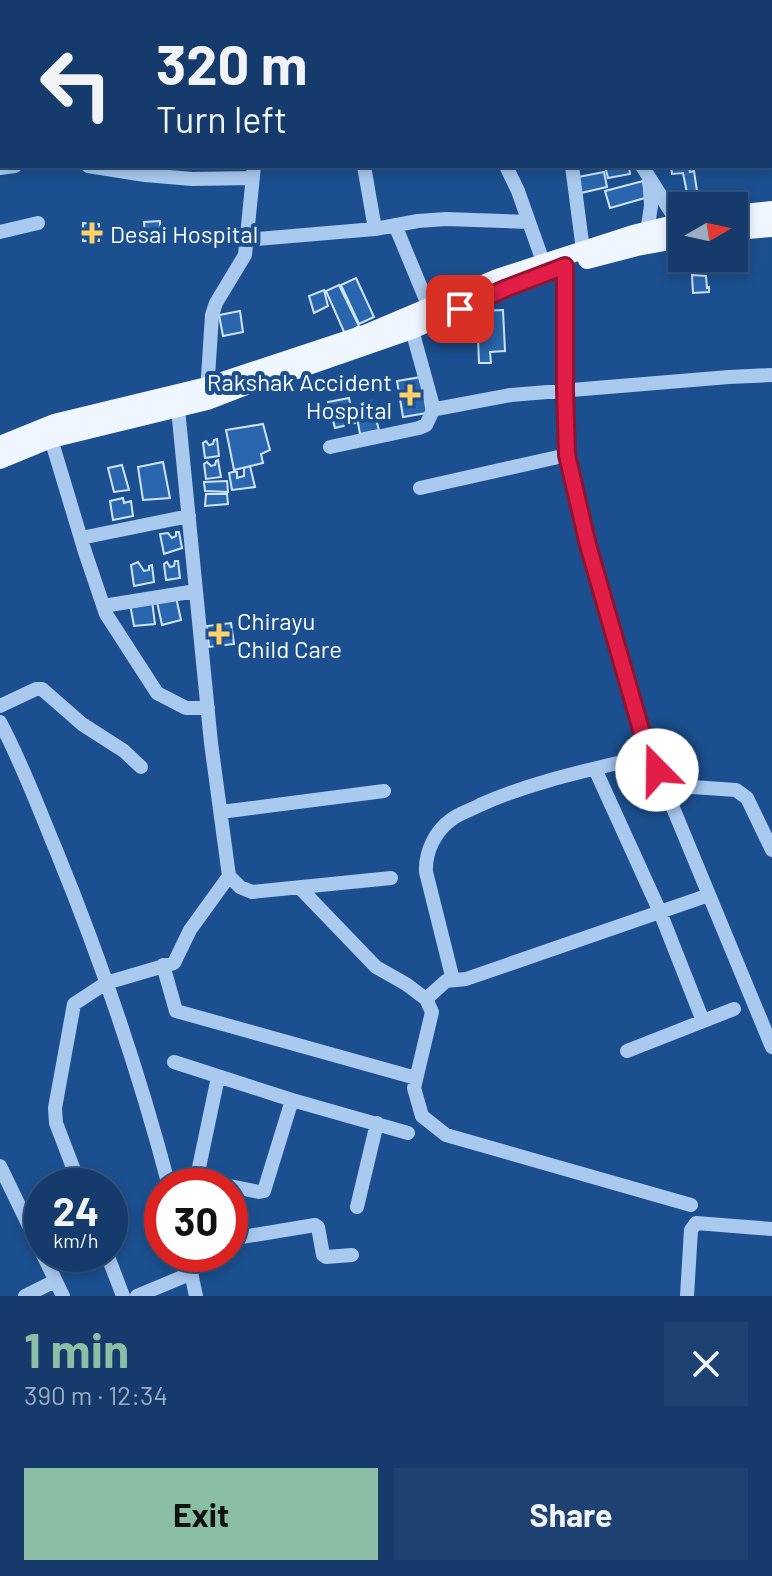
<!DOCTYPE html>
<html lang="en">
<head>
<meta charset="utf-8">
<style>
	:root { --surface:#143b6b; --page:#1d4271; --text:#f1f3f6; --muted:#9dadc1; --line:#33557e; --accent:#8abfa5 }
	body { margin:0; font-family:Barlow,sans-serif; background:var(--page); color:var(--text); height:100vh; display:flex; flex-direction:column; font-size:30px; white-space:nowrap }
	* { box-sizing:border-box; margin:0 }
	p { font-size:26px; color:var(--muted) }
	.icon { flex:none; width:44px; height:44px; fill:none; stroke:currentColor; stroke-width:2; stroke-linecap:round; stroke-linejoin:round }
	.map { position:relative; height:1296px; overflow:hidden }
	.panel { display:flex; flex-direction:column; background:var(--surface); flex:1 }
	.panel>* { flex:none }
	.banner { position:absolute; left:0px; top:0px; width:772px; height:168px; box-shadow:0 4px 12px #0003,0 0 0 2px var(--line); background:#143b6b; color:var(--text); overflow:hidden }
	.needle { width:52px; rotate:81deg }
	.controls { position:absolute; left:668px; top:192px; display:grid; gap:16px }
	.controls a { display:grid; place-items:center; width:80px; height:80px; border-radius:0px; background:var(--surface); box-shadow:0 4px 12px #0003,0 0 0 2px var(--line); font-size:40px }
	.speed { position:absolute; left:24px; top:1168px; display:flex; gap:16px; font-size:40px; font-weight:700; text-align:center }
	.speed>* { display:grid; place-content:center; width:104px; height:104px; border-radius:50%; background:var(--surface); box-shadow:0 4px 12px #0003,0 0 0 2px var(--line); line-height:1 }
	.speed small { font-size:20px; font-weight:400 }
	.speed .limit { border:12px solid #d22; background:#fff; color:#111 }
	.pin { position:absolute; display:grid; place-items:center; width:68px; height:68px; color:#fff; margin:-34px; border-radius:16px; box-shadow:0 4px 12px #0006 }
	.me { position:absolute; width:88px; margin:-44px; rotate:338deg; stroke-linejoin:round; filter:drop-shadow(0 0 6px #0008) }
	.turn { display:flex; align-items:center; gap:28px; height:168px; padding:0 24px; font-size:36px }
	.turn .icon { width:104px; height:104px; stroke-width:2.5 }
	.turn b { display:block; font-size:56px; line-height:68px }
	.round { display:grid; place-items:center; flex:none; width:84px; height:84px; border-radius:0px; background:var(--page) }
	.overview { display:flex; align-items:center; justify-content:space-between; height:136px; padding:0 24px }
	h1 { font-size:48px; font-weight:700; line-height:60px; color:var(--accent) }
	.action { display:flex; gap:16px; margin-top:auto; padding:16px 24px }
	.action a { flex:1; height:92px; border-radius:0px; background:var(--accent); color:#111; font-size:32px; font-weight:700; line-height:92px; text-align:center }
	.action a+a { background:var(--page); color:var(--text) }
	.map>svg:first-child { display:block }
	.building { fill:#2a66ad; stroke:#cfe3fa; stroke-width:2 }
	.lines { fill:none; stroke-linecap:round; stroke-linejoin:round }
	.minor { stroke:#a9c9ee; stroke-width:14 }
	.major { stroke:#f0f6ff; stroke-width:18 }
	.route-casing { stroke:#92132f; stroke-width:20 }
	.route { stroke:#e11d48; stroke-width:14 }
	.poi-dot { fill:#ffd166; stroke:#1b4f8f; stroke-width:3 }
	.labels { text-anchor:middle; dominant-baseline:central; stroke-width:8; stroke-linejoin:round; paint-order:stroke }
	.poi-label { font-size:24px; fill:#fff; stroke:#1b4f8f; text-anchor:start }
</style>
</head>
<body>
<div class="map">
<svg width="772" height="1296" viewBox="0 0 772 1296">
	<rect width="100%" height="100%" fill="#1b4f8f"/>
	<path class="building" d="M 605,166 L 629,166 L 630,174 L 608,178 Z
		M 671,166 L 689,166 L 690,172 L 694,171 L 697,191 L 687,193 L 683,173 L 672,174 Z
		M 604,172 L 607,187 L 581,193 L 578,177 Z
		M 643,181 L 645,198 L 610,208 L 605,191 Z
		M 160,221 L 160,235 L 145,236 L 144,222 Z
		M 83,223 L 99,224 L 99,241 L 83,241 Z
		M 692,275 L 706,276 L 707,288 L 709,287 L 709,292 L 693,293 Z
		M 356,278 L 374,317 L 359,324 L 341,285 Z
		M 339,285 L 359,326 L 345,334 L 326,291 Z
		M 324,290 L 328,306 L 314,313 L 309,296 Z
		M 503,310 L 505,351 L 490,352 L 491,363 L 479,363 L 477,311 Z
		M 240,311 L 243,332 L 223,336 L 219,315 Z
		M 421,377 L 427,413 L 403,417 L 397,381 Z
		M 349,398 L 355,423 L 335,428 L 328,402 Z
		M 371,401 L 379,430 L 360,434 L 355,406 Z
		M 263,424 L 270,450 L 261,454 L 263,463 L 234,470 L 226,430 Z
		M 217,439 L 219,456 L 205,458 L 203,443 L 206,441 L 209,445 L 213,444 L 214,440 Z
		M 218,460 L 221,477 L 206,479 L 204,464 L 207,462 L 211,466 L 215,465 L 216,461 Z
		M 163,462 L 170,498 L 143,500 L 138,467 Z
		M 122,465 L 129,490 L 114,492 L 108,468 Z
		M 250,466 L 255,487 L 232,490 L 229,473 L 237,471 L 237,478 L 244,476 L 244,468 Z
		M 227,481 L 228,492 L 205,491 L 204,482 Z
		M 206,494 L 227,494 L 228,504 L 205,506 Z
		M 123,498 L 124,503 L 131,501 L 133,516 L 113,520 L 110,501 Z
		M 176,532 L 179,532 L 182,548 L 164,554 L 160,534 L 168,533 L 172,538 L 176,536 Z
		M 175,561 L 178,561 L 180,578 L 166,580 L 164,564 L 167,562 L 170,567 L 174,566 Z
		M 138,562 L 144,571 L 149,570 L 149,566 L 152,565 L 154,582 L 134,586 L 131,565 Z
		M 176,597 L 181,620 L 162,625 L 157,602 Z
		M 152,601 L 155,624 L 134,626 L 130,604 Z
		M 231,623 L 234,644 L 209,647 L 207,626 Z"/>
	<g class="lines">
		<path class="minor" d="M 72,0 L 72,2
			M 175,0 L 175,2
			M 465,0 L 466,2
			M 541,0 L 542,2
			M 589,0 L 589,2
			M 22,2 L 22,0
			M 276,2 L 276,0
			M 770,27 L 772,26
			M 0,64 L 2,64
			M 0,89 L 2,89
			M 770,117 L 772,117
			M 88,166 L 145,175 L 192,179 L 253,178
			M 364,166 L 375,229
			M 506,166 L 518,191 L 546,270
			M 572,166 L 583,250
			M 642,166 L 678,223 L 679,231
			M 0,168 L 15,166
			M 395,225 L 429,307
			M 0,232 L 38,223
			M 646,239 L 651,206 L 650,181
			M 246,240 L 375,229 L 418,221 L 446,219 L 529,222
			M 564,255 L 565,390 L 567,455 L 588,545 L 642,733 L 772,1047
			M 412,330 L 433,406 L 436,409 L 511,395 L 729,377 L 772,375
			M 207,392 L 212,315 L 216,303 L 245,255 L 254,166
			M 178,409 L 211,743 L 229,876 L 240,887 L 252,892 L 391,878
			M 51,439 L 85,552 L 106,614 L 157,693 L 186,708 L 208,708
			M 330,447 L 419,428 L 426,425 L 434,408
			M 420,488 L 567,455
			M 81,538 L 189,516
			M 103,606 L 196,591
			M 0,706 L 36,689 L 42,689 L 82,724 L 124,751 L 141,767
			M 0,722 C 22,763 38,807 56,850 C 101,960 139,1072 169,1186
			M 595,769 L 660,912 L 703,1021
			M 663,785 L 736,790 L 747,798 L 772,850
			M 221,812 L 384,791
			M 300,888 L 376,967 L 406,984 L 426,999 L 432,1012 L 414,1088 L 422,1116 L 446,1135 L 691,1205
			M 163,965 L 176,1011 L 416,1078
			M 453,980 L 426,872 C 425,852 435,831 452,819 C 460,813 471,810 480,805 C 533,781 594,769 651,755
			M 426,999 L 446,981 L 466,979 L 709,895
			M 627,1051 L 734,1009
			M 174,1062 L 292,1100 L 408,1133
			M 0,1166 L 63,1296
			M 195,1178 L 230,1186
			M 167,1179 L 193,1179 L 197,1177 L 218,1077
			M 80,1186 L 56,1123 L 55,1108 L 74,1004 L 106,983 L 174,963 L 190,930 L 229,876
			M 230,1186 L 259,1192 L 264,1191 L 292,1100
			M 357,1207 L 377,1123
			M 230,1239 L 315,1225 L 318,1227 L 323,1255 L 326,1257 L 352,1255
			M 107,1254 L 123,1296
			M 187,1254 L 196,1296
			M 25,1296 L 55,1281
			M 137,1296 L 192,1273
			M 687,1296 L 691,1230 L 696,1223 L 772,1229"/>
		<path class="major" d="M 734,214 L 772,210
			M 734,231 L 772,228
			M 587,260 L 637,247 L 682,239
			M 0,445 L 54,423 L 207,386 L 367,333 L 497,278 L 633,234 L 682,222
			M 0,460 L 51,439 L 207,401 L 246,386 L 291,372 L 412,330 L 507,288 L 548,273"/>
	</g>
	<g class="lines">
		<g class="route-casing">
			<path id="route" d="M 460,309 L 507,288 L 565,266 L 565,390 L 567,455 L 588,545 L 642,733 L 657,770"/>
		</g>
		<use href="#route" class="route"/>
	</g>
	<g class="poi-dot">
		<path d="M88 221h8v8h8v8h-8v8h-8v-8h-8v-8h8z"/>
		<path d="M406 383h8v8h8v8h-8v8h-8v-8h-8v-8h8z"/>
		<path d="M215 622h8v8h8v8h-8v8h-8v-8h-8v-8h8z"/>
	</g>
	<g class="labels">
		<g class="poi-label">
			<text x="110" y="233">Desai Hospital</text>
			<text x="392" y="381" text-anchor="end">Rakshak Accident<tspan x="392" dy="28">Hospital</tspan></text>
			<text x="237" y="620">Chirayu<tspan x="237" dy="28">Child Care</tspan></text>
		</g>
	</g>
</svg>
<div class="controls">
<a><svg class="needle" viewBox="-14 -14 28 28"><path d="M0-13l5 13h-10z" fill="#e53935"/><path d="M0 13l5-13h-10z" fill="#9dadc1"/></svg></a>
</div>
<div class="speed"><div>24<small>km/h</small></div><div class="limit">30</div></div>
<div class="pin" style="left:460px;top:309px;background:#d93025"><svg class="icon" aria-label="arrive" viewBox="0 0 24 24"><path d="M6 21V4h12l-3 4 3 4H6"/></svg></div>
<svg class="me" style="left:657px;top:770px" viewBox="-20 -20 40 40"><circle r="19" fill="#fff"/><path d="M0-13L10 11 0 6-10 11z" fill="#e11d48"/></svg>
<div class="banner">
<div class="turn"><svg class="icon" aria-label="left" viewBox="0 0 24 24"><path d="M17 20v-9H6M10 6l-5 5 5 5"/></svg><div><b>320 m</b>Turn left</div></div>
</div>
</div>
<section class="panel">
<div class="overview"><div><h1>1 min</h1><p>390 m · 12:34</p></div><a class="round"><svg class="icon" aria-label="close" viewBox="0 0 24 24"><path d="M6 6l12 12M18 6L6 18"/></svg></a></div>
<div class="action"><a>Exit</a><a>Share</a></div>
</section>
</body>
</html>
